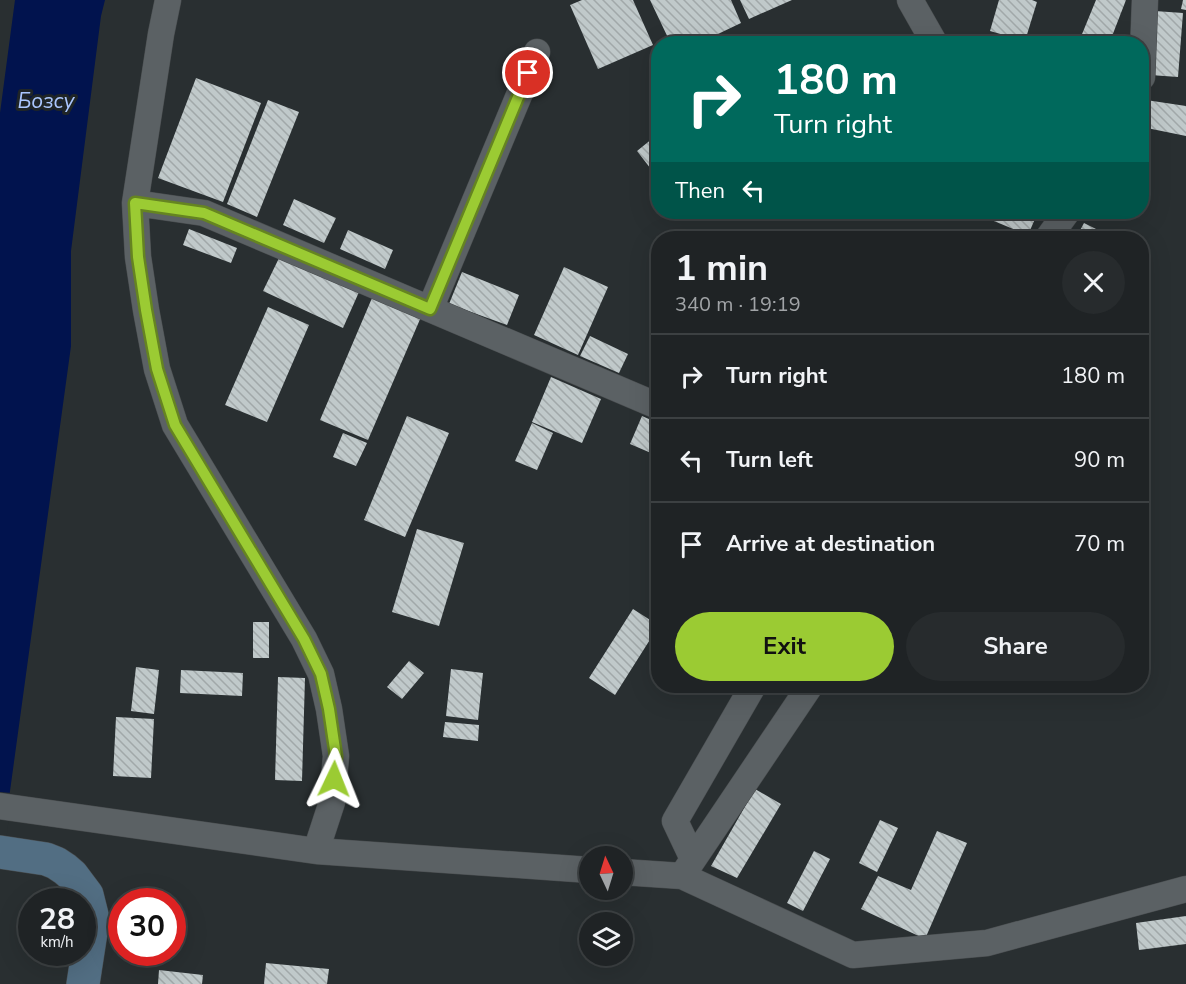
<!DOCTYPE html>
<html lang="en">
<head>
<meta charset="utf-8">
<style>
	:root { --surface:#1f2325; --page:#272b2d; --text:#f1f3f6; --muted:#a1a4a7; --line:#3c4042; --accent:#9bcb33 }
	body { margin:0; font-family:"Nunito Sans",sans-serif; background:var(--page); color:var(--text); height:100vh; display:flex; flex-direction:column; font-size:22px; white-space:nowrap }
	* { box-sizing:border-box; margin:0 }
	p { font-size:20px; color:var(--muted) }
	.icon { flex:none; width:33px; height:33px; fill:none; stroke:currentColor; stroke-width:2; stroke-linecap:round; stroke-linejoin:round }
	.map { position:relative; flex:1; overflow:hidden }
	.side { position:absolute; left:651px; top:231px; width:498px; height:462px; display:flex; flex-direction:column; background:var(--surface); border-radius:24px; box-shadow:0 6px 24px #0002,0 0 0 2px var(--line) }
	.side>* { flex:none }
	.top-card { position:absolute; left:651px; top:36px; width:498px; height:183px; border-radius:24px; box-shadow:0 6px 24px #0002,0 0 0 2px var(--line); background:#00695c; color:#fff; overflow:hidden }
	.needle { width:39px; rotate:356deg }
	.controls { position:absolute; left:579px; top:846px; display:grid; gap:12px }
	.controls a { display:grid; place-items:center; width:54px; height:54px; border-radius:50%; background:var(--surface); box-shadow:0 6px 24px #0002,0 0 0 2px var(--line); font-size:30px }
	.speed { position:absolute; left:18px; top:888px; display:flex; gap:12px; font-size:30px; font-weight:700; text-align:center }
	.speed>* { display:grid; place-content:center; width:78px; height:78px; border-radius:50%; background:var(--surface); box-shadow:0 6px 24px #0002,0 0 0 2px var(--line); line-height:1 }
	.speed small { font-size:15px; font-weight:400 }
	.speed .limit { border:9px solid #d22; background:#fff; color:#111 }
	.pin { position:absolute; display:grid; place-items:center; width:51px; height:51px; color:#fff; margin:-26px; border:3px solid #fff; border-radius:50%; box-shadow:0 2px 6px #0007 }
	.me { position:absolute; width:66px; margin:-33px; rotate:2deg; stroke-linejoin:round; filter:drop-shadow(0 0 4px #0008) }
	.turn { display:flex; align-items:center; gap:21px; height:126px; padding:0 24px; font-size:27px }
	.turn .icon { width:78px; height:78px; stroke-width:2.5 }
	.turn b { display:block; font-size:42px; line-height:51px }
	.then { display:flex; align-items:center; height:57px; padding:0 24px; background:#0003; gap:12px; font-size:22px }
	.round { display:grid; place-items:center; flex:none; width:63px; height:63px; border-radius:32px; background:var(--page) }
	.overview { display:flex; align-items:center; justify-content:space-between; height:102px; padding:0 24px }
	h1 { font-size:36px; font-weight:700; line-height:45px }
	.cta { display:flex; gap:12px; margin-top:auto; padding:12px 24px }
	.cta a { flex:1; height:69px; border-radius:36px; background:var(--accent); color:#111; font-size:24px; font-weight:700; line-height:69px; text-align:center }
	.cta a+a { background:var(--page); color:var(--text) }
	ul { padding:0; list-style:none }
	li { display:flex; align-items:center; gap:18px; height:84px; padding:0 24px; border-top:2px solid var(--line) }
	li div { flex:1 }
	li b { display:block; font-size:22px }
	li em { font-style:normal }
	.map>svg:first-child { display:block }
	.water { fill:#01134e }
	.pier { fill:#292f31 }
	.building { fill:url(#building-back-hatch) }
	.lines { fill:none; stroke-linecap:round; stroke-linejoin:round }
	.minor-casing { stroke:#494d4f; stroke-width:27 }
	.secondary-casing { stroke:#494d4f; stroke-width:34 }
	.minor { stroke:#5b6164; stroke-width:26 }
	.secondary { stroke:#526e83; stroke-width:33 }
	.route-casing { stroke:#658421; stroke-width:15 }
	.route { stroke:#9bcb33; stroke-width:10 }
	.labels { text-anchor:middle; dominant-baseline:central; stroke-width:6; stroke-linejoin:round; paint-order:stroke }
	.water-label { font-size:21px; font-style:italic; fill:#aac6fe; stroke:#1f2527 }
</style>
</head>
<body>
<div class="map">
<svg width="1186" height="984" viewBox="0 0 1186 984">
	<defs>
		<pattern id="building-back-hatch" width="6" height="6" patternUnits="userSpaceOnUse" patternTransform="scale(1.5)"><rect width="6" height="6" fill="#c0c9ca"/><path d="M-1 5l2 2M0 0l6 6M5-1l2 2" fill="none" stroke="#a1a8a9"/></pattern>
	</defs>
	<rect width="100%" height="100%" fill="#292f31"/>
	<path class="water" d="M 15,0 L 105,0 L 101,16 L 71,251 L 71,346 L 0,864 L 0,113 Z"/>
	<path class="pier" d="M 0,792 L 12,793 L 3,865 L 0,867 Z"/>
	<path class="building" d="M 582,0 L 633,0 L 653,45 L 598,69 L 570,5 Z
		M 650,0 L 731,0 L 741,23 L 697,44 L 671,44 Z
		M 740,0 L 792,0 L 749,19 Z
		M 999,0 L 1032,0 L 1037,2 L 1025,41 L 990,31 Z
		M 1096,0 L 1126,0 L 1109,44 L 1091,44 L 1080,39 Z
		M 1183,0 L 1186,0 L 1186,10 L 1181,9 Z
		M 1155,11 L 1183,13 L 1178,77 L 1150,75 Z
		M 196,78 L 261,103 L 223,202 L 158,178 Z
		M 268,100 L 299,112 L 257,217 L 227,204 Z
		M 1146,100 L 1186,106 L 1186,136 L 1142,127 L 1142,112 Z
		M 658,134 L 658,170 L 654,173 L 637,151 Z
		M 294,199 L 336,218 L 324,243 L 283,225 Z
		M 978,212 L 1038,212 L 1028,235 L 977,214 Z
		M 1094,212 L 1115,212 L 1112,219 Z
		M 1084,223 L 1112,237 L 1112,238 L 1076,238 Z
		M 189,229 L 237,248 L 231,263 L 183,245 Z
		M 348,230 L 393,250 L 385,269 L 340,249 Z
		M 280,256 L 359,292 L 343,328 L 263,291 Z
		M 564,267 L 608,287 L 578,355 L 534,335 Z
		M 462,272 L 519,295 L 507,325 L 449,304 Z
		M 372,298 L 421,317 L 368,440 L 320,420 Z
		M 268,307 L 309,325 L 267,422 L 225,405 Z
		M 590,336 L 628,354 L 619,373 L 580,356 Z
		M 551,377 L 601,399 L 582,443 L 532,422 Z
		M 407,416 L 449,433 L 405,537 L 364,520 Z
		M 642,416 L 658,423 L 658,456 L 630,444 Z
		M 532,423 L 553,433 L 537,470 L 515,461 Z
		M 343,433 L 367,443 L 356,466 L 333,457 Z
		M 658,491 L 658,523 L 649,519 Z
		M 417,529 L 464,543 L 439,626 L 392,612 Z
		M 633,609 L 658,625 L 658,627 L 615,695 L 589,678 Z
		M 253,622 L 269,622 L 269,658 L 253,658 Z
		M 409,661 L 424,673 L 402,699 L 387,687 Z
		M 136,667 L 159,670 L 154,714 L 131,711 Z
		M 451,669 L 483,673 L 478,720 L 446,716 Z
		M 181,670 L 243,673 L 242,696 L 180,693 Z
		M 278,677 L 305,678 L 302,781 L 275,780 Z
		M 116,717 L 154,719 L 151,778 L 113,776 Z
		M 445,722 L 479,725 L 478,741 L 443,737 Z
		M 755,789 L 781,804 L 737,878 L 711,866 Z
		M 880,820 L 898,828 L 877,872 L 859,863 Z
		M 937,831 L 967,843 L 925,939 L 861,909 L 878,876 L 911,890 Z
		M 814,851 L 830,859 L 803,911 L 787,903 Z
		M 1186,916 L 1186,944 L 1139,950 L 1136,923 Z
		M 266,963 L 329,969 L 327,984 L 264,984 Z
		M 159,970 L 203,975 L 202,984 L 158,984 Z"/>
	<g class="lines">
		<g class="minor-casing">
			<path id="minor" d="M 168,0 L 161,34 L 135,203 L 138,257 L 146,310 L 157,369 L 175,425 L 304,639 L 321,674 L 329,709 L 336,756 L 332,802 L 316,851
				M 910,0 L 935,44
				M 1142,77 L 1145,0
				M 135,203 L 204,213 L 658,406
				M 1048,238 L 1067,212
				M 430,309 L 537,52
				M 0,806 L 316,851 L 590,870
				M 693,859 L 675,821 L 753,686
				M 622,872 L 682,876 L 853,955 L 987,943 L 1186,889
				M 682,876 L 810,686"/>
		</g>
		<g class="secondary-casing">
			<path id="secondary" d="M 0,852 L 46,859 L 56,863 L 65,869 L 72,875 L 87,895 L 93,919 L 83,984"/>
		</g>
		<use href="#minor" class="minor"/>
		<use href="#secondary" class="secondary"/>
	</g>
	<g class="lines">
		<g class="route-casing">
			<path id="route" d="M 334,779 L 336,756 L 329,709 L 321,674 L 304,639 L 175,425 L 157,369 L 146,310 L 138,257 L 135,203 L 204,213 L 430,309 L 528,73"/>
		</g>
		<use href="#route" class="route"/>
	</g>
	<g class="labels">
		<g class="water-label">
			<text x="46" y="101">Бозсу</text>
		</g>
	</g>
</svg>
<div class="controls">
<a><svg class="needle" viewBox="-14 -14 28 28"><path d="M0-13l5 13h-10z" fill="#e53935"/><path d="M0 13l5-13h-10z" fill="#a1a4a7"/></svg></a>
<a><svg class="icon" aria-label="layers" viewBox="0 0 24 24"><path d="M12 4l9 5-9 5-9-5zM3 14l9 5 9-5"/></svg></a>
</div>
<div class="speed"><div>28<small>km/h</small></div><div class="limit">30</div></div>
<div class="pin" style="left:528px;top:73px;background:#d93025"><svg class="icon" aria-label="arrive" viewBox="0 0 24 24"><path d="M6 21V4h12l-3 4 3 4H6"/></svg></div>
<svg class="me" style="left:334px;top:779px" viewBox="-20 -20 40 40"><path d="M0-17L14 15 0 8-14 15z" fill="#9bcb33" stroke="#fff" stroke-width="4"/></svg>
<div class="top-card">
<div class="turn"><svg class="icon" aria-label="right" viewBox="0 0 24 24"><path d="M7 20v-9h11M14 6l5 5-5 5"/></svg><div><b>180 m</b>Turn right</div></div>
<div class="then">Then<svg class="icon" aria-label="left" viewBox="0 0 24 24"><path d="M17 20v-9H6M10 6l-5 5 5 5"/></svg></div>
</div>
<section class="side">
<div class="overview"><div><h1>1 min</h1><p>340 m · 19:19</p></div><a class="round"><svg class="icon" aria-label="close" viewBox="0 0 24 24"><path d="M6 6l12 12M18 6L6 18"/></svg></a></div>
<ul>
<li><svg class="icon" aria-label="right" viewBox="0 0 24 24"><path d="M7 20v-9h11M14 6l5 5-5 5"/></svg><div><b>Turn right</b></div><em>180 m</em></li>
<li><svg class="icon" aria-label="left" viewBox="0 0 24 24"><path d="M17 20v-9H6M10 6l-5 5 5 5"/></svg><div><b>Turn left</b></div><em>90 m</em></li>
<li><svg class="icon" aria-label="arrive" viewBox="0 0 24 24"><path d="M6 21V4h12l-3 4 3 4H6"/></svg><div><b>Arrive at destination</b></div><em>70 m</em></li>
</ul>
<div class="cta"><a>Exit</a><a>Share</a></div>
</section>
</div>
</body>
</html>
